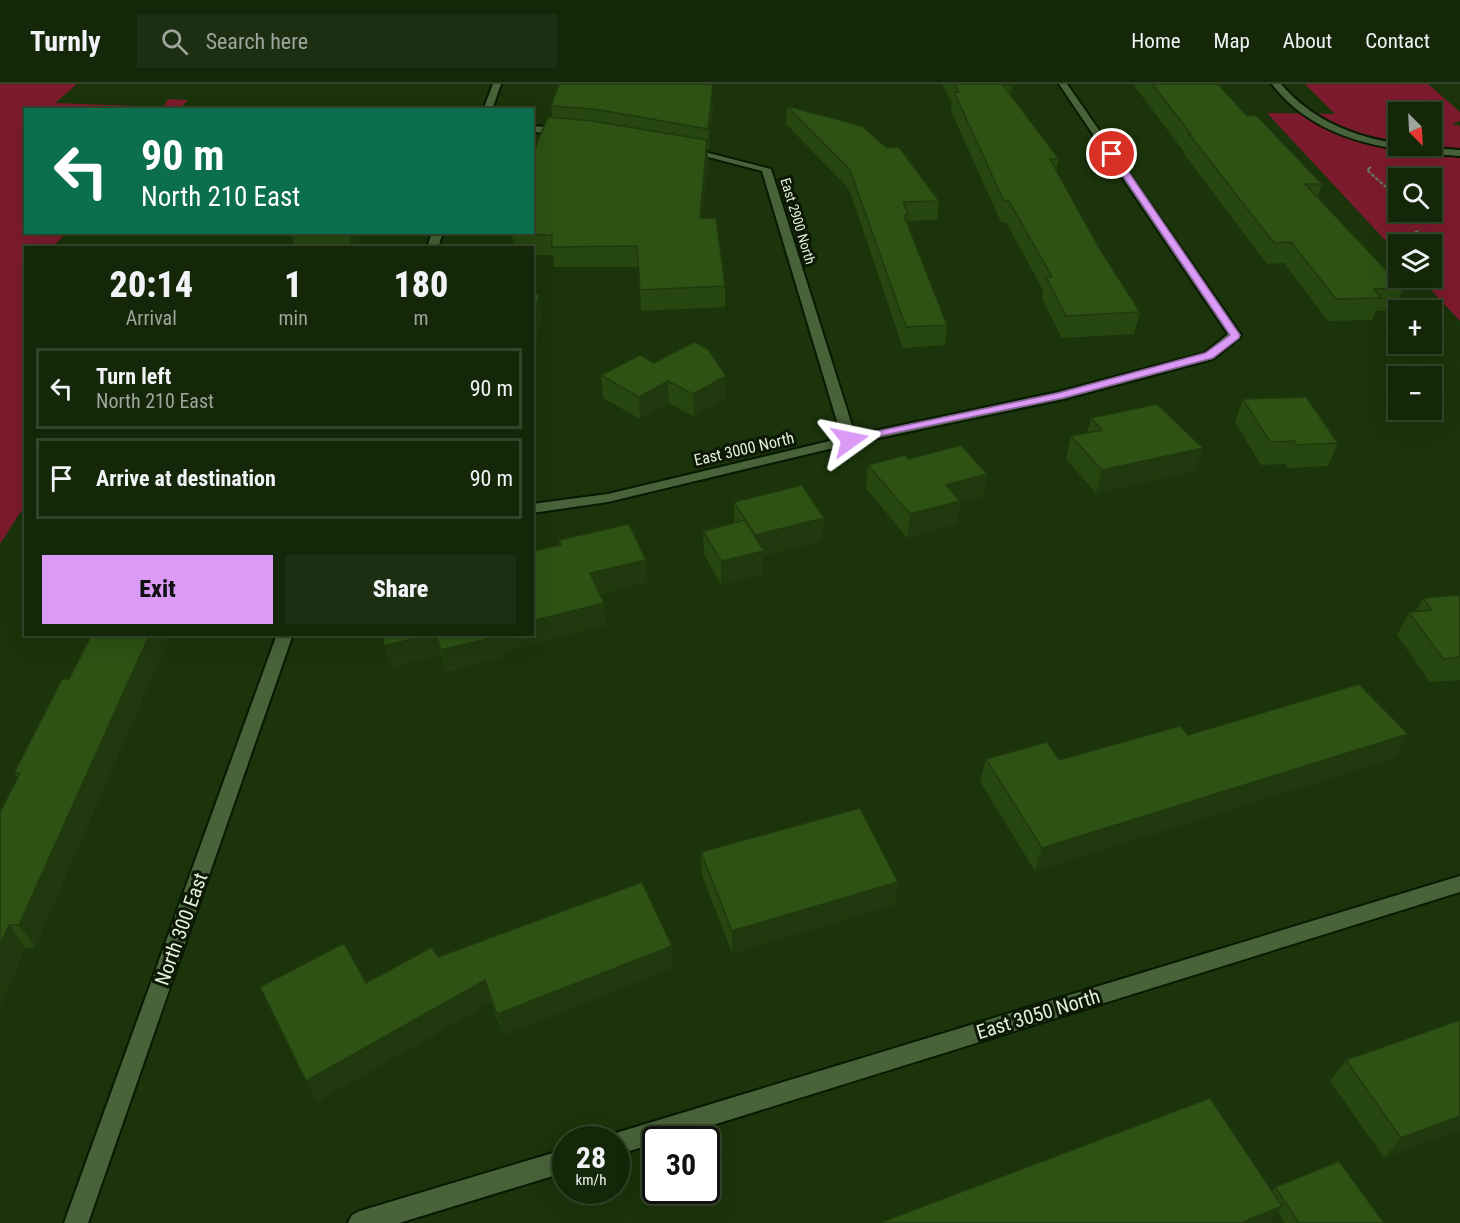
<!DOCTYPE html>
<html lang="en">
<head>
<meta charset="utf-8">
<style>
	:root { --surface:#142708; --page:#1d2f12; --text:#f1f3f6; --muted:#9da59c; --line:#334429; --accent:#da9af6 }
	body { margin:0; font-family:"Roboto Condensed",sans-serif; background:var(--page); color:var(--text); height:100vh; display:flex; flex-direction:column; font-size:22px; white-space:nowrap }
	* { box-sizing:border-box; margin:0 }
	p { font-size:20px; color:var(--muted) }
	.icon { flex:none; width:33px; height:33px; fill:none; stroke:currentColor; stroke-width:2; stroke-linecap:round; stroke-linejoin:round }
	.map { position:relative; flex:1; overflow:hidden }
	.drawer { position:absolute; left:24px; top:162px; width:510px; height:390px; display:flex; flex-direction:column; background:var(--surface); border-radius:0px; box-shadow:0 6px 24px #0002,0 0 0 2px var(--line) }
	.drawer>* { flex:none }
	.hud { position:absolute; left:24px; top:24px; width:510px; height:126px; border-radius:0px; box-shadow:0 6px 24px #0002,0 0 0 2px var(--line); background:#0b6e4f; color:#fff; overflow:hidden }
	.needle { width:39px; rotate:156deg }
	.controls { position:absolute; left:1388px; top:18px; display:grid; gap:12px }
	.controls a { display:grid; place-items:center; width:54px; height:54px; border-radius:0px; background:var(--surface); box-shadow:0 6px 24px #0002,0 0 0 2px var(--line); font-size:30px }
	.speed { position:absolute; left:552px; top:1042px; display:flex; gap:12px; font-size:30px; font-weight:700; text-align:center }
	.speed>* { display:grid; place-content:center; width:78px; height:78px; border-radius:50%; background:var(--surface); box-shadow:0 6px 24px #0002,0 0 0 2px var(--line); line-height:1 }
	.speed small { font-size:15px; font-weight:400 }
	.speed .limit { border:3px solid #111; border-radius:9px; background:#fff; color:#111 }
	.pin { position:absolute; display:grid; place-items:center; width:51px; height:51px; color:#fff; margin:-26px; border:3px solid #fff; border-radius:50%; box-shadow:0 2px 6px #0007 }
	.me { position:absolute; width:66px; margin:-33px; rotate:78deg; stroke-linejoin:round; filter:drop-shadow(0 0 4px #0008) }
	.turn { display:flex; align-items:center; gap:21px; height:126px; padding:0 18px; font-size:27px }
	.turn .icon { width:78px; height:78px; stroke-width:2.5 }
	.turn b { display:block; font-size:42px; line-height:51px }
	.eta { display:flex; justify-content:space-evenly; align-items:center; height:102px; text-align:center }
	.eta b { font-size:36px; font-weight:800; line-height:42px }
	.cta { display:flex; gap:12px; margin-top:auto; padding:12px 18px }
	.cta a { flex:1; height:69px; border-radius:0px; background:var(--accent); color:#111; font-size:24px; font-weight:800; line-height:69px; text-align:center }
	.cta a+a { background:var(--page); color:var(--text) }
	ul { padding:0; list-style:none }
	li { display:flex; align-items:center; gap:18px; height:81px; margin:0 12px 9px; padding:0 6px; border:3px solid var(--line); border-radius:0px }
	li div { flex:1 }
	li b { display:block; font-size:22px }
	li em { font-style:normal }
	header { display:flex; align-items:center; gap:36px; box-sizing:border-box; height:84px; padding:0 30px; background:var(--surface); border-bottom:2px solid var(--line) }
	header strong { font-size:28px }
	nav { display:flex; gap:33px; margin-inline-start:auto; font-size:21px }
	.search { width:420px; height:54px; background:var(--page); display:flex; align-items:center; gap:15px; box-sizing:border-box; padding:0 21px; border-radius:0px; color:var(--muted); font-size:22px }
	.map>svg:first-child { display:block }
	.green { fill:#7d1b2e; fill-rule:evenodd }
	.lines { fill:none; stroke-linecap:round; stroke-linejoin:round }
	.service-casing { stroke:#081a00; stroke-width:4 }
	.minor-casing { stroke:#081a00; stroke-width:4 }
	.path { stroke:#657a58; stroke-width:2; stroke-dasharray:4 1.5; stroke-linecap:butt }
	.service { fill:#48633a; fill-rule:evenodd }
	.minor { fill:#48633a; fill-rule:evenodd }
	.wall { fill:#274711 }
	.shaded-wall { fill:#20390e }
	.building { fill:#2d5214; stroke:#20390e; stroke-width:1.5 }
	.route { fill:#da9af6; stroke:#8e64a0; stroke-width:1.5 }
	.labels { text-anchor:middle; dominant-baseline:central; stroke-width:6; stroke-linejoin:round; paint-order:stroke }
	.far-street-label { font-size:14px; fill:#e2f2db; stroke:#0d1807 }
	.street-label { font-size:16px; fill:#e2f2db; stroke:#0d1807 }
	.near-street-label { font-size:20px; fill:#e2f2db; stroke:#0d1807 }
</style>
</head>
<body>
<header>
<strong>Turnly</strong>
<div class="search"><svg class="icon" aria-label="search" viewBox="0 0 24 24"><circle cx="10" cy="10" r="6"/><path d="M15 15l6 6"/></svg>Search here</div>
<nav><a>Home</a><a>Map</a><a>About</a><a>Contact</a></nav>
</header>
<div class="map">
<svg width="1460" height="1139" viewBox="0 0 1460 1139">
	<rect width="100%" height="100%" fill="#1b340b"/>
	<path class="green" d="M 0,0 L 77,0 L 55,19 L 163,23 L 168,15 L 188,16 L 179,25 L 26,26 L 26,148 L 66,149 L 53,163 L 26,164 L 25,195 L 21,201 L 26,202 L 25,421 L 0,460 Z
		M 1305,0 L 1428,0 L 1460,28 L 1460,37 L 1452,40 L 1460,42 L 1460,237 L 1420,194 L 1431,194 L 1431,160 L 1398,160 L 1398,170 L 1267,29 L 1335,30 ZM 1398,28 L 1431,28 L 1431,62 L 1398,62 ZM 1398,94 L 1431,94 L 1431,128 L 1398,128 Z"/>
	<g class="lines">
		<g class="service-casing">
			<path id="service" d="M 1272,0 L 1281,0 C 1327,54 1394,62 1460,66 L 1460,72 C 1391,67 1316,58 1272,0 Z"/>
		</g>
		<g class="minor-casing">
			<path id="minor" d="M 493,0 L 501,0 L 492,26 L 483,26 Z
				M 1059,0 L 1067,0 L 1241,251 L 1239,254 L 1213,275 L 1064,315 L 850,360 L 608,418 L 532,429 L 532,420 L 608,410 L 842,354 L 762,87 L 685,67 L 685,63 L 771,85 L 855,351 L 1058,308 L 1205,269 L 1228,250 Z
				M 532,42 L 564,44 L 569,47 L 564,50 L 532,48 Z
				M 432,148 L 443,148 L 438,164 L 427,164 Z
				M 277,550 L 293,550 L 88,1139 L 64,1139 Z
				M 1460,792 L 1460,808 L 665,1056 L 656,1056 L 656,1059 L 616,1071 L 616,1056 L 606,1056 L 608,1052 L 616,1049 Z
				M 566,1065 L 566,1088 L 399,1139 L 348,1139 L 352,1131 L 360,1127 Z"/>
		</g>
		<path class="path" d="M 1371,83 L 1367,86 L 1398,114
			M 1408,160 L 1402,155 L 1420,146"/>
		<use href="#service" class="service"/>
		<use href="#minor" class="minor"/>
	</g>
	<path class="wall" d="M 942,0 L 1011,0 L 1012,1 L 1011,12 L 1059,75 L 1056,87 L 1098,162 L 1140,228 L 1134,250 L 1062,254 L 1042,215 L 1043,206 L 1006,138 L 1001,138 L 951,27 L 952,19 Z
		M 1133,0 L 1218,0 L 1247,32 L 1322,100 L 1318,113 L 1403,204 L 1394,226 L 1376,227 L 1372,236 L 1328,237 L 1284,179 L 1267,180 L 1184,70 L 1184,68 Z
		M 713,20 L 709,65 L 707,65 L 708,75 L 702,134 L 725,202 L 725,223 L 641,227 L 639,183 L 554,183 L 553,171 L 532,171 L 532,164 L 514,164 L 512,150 L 552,33 L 551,22 Z
		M 787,22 L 939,117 L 937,136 L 907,137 L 907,139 L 947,241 L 945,261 L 903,264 L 849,105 L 786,40 Z
		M 291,148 L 363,148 L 356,164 L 295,164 Z
		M 654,279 L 726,314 L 694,333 L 669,319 L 640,335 L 603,314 L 601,291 Z
		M 1243,315 L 1338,359 L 1328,382 L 1288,384 L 1286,380 L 1261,381 L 1235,338 Z
		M 1091,334 L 1203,364 L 1195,387 L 1096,409 L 1066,375 L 1071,352 L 1087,349 Z
		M 909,375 L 987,390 L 983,413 L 960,419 L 956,440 L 907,454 L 866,404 L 868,381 Z
		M 734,418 L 824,434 L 822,457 L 763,472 L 763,490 L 721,501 L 704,470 L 703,447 L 734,439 Z
		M 559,456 L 646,476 L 647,498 L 599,510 L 606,541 L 502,568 L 503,574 L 446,588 L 441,571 L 391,584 L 382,550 L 559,461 Z
		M 1460,511 L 1460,596 L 1430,598 L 1397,551 L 1409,528 L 1416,527 L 1423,514 Z
		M 69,595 L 141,618 L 35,863 L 25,864 L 0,923 L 17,693 L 14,689 Z
		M 1408,650 L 1395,674 L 1035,787 L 980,698 L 986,675 L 1059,676 L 1188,651 Z
		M 701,768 L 898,798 L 895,821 L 732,869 L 702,791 Z
		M 438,873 L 673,884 L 503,951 L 491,918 L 317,1018 L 306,997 L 366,899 Z
		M 1346,976 L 1460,1046 L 1384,1074 L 1330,997 Z
		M 1275,1103 L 1384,1139 L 1285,1139 L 1278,1128 L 1269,1139 L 1272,1107 Z"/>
	<path class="shaded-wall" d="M 713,1 L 713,20 L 709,65 L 708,45 Z
		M 707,56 L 708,75 L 700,154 L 700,134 Z
		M 349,148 L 363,148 L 356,164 L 352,164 Z
		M 539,210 L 542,232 L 532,281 L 532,244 Z
		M 726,292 L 726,314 L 694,333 L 693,310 Z
		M 668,297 L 669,319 L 640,335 L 639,313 Z
		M 1203,364 L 1195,387 L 1096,409 L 1102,386 Z
		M 987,390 L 983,413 L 960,419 L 956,440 L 907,454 L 910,430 L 946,401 Z
		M 824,434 L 822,457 L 763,472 L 763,490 L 721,501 L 721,477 L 755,469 L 755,451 Z
		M 646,476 L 647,498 L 592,511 L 590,489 Z
		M 604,519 L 606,541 L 502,568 L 503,574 L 446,588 L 441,566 L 498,550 L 532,550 L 532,537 Z
		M 150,550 L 172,550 L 141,618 L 35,863 L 19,841 L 130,594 Z
		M 431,550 L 436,550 L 441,571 L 391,584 L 384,562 Z
		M 1408,650 L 1395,674 L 1035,787 L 1042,764 Z
		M 898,798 L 895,821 L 732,869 L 732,847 Z
		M 9,841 L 25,864 L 0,923 L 0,861 Z
		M 672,862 L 673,884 L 503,951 L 497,930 Z
		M 485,896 L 491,918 L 317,1018 L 306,997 Z
		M 1460,1032 L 1460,1046 L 1384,1074 L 1401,1054 Z
		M 1282,1122 L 1269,1139 L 1241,1139 Z"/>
	<path class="building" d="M 559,0 L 703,0 L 713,1 L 708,45 L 594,25 L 551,22 Z
		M 954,0 L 1011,0 L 1012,1 L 1003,1 L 1059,75 L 1050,75 L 1098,162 L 1140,228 L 1066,232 L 1046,193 L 1052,193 L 1009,117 L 1004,117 L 954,8 L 959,8 Z
		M 1152,0 L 1218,0 L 1247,32 L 1256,31 L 1322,100 L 1305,100 L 1403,204 L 1374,205 L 1381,214 L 1336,215 L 1291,158 L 1274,159 L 1189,50 L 1191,50 Z
		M 787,22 L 862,42 L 887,64 L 899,63 L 939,117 L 903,118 L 908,131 L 904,131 L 947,241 L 906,243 L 850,86 Z
		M 548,33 L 593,37 L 707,56 L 700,134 L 716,134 L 725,202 L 640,206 L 637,162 L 552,163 L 552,151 L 512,150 L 513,148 L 532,148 L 532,75 L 538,56 Z
		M 532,210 L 539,210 L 532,244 Z
		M 694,258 L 708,265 L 726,292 L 693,310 L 668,297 L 639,313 L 601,291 L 640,271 L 654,279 Z
		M 1306,313 L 1338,359 L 1297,361 L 1295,357 L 1270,358 L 1243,315 Z
		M 1157,320 L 1203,364 L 1102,386 L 1071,352 L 1102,346 L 1091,334 Z
		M 961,361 L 987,390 L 946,401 L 960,417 L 910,430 L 868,381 L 905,371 L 909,375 Z
		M 802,401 L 824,434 L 755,451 L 734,418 Z
		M 745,436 L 764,467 L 721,477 L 703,447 Z
		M 629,440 L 646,476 L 590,489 L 604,519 L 532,537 L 532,467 L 561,461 L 559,456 Z
		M 1460,511 L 1460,573 L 1443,575 L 1409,528 L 1432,526 L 1423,514 Z
		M 92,550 L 150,550 L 130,594 L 19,841 L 9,841 L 0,861 L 0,728 L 20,689 L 14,689 L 62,595 L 69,595 Z
		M 382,550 L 431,550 L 384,562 Z
		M 436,550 L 499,550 L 499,552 L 441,566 Z
		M 1359,600 L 1408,650 L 1042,764 L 986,675 L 1047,658 L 1059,676 L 1180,642 L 1188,651 Z
		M 860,724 L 898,798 L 732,847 L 701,768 Z
		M 642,798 L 672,862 L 497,930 L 485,896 L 306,997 L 260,903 L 344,859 L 366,899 L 432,863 L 438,873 Z
		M 1460,936 L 1460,1032 L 1401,1054 L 1346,976 Z
		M 1210,1014 L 1282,1122 L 1241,1139 L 879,1139 Z
		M 1339,1077 L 1384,1139 L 1299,1139 L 1275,1103 Z"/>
	<path class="route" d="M 1112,67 L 1115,68 L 1240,251 L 1239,254 L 1213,274 L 1063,314 L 846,359 L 844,356 L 850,353 L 1058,309 L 1205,269 L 1230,251 L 1108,70 Z"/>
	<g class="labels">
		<g class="far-street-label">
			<text transform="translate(798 137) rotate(73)">East 2900 North</text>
		</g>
		<g class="street-label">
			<text transform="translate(744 365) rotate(-13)">East 3000 North</text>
		</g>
		<g class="near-street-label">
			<text transform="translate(181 845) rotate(-70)">North 300 East</text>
			<text transform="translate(1038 930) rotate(-17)">East 3050 North</text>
		</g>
	</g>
</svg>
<div class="controls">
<a><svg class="needle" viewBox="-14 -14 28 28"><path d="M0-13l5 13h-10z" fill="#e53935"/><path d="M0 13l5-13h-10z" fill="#9da59c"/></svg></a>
<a><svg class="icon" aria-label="search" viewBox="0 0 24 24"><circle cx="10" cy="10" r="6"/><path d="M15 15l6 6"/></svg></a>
<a><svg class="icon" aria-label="layers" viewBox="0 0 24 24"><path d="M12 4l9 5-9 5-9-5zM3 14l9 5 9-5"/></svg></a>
<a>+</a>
<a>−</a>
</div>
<div class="speed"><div>28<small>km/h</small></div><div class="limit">30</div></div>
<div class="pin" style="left:1112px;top:70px;background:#d93025"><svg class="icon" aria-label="arrive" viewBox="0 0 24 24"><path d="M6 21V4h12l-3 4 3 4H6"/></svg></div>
<svg class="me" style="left:850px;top:356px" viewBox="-20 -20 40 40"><path d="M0-17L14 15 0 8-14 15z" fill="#da9af6" stroke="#fff" stroke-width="4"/></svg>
<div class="hud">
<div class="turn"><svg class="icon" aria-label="left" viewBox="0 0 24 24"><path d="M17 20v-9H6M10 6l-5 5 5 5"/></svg><div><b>90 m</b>North 210 East</div></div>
</div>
<section class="drawer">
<div class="eta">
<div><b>20:14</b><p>Arrival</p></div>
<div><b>1</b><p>min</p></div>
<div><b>180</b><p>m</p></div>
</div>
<ul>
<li><svg class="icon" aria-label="left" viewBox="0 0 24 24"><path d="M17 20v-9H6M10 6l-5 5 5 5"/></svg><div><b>Turn left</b><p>North 210 East</p></div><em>90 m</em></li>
<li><svg class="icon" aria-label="arrive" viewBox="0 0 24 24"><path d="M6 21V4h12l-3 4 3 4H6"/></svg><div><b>Arrive at destination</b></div><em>90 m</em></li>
</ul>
<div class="cta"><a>Exit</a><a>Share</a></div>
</section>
</div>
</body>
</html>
